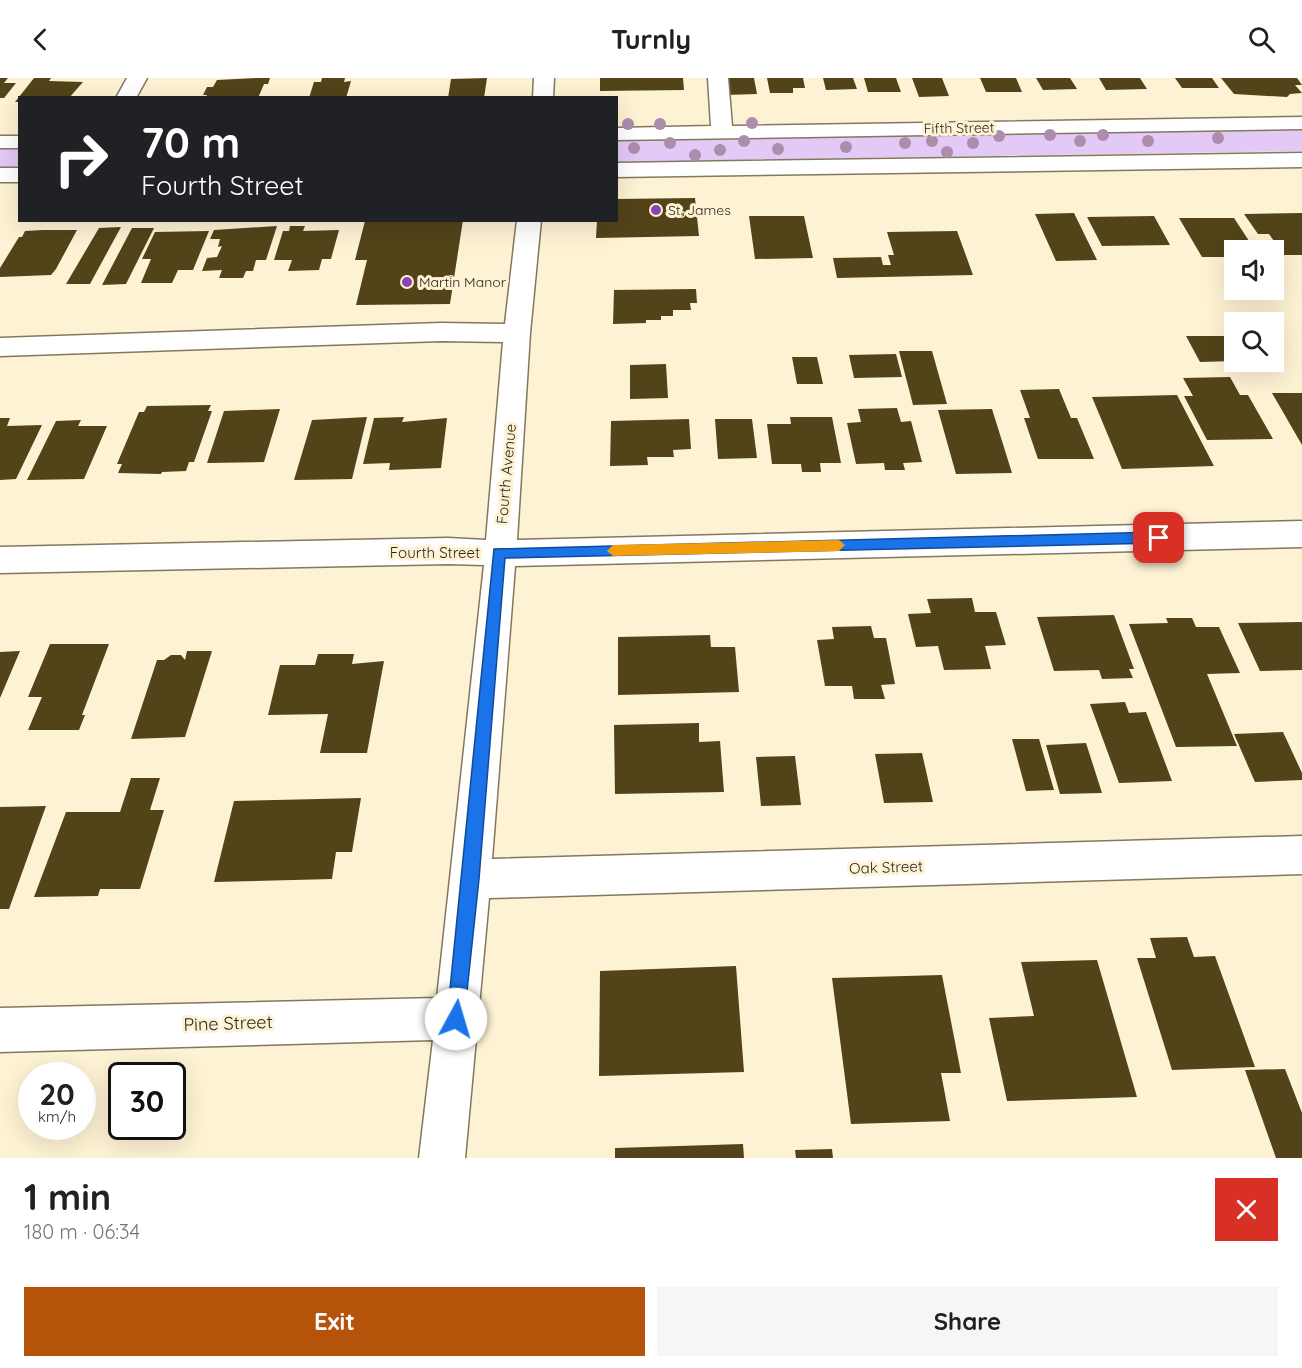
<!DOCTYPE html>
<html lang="en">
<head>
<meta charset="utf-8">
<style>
	:root { --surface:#fff; --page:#f6f6f6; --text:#202124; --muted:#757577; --accent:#b45309 }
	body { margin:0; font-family:Quicksand,sans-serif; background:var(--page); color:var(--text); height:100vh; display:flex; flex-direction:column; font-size:22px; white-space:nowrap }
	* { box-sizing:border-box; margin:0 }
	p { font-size:20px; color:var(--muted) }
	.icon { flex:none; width:33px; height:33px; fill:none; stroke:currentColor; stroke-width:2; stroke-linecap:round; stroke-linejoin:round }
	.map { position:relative; height:1080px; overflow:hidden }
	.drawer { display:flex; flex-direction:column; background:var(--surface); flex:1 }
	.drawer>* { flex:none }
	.top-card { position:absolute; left:18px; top:18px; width:600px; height:126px; border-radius:0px; box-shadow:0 6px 24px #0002; background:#202124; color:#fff; overflow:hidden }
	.buttons { position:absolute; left:1224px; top:162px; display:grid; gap:12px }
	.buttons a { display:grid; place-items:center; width:60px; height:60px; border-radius:0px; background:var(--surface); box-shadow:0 6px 24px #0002; font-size:30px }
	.speed { position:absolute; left:18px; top:984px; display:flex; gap:12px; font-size:30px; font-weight:700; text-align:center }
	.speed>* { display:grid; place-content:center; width:78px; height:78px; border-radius:50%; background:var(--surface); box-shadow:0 6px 24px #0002; line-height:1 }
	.speed small { font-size:15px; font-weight:400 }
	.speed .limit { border:3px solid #111; border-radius:9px; background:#fff; color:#111 }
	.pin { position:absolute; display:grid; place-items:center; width:51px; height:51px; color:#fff; margin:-26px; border-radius:12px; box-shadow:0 3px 9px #0006 }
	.me { position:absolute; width:66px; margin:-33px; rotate:6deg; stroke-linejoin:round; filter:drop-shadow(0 0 4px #0008) }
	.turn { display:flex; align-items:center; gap:21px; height:126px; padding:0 24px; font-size:27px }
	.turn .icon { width:78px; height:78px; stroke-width:2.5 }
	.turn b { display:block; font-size:42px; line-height:51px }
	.round { display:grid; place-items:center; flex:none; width:63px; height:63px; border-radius:0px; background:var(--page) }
	.overview { display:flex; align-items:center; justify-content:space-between; height:102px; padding:0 24px }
	h1 { font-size:36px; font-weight:800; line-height:45px }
	.cta { display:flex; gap:12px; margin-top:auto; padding:12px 24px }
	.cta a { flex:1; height:69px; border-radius:0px; background:var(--accent); color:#fff; font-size:24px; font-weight:800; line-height:69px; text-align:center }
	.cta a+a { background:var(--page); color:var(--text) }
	header { display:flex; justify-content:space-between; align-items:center; height:78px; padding:0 24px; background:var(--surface); font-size:27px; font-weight:800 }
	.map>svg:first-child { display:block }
	.green { fill:#e2c9f6 }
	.building { fill:#524319 }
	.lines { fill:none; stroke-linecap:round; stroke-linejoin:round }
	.minor-casing { stroke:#83785d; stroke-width:3 }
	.minor { fill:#fff; fill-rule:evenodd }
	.tree { fill:#ad8dac }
	.route { fill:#1a73e8; stroke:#114b97; stroke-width:1.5 }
	.slow { fill:#f59e0b }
	.poi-dot { fill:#8b43b6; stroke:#fef2d4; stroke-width:2 }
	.labels { text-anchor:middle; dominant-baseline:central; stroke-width:6; stroke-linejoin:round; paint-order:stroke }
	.far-street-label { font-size:14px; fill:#2a261b; stroke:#fef2d4 }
	.far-poi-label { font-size:14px; fill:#2a261b; stroke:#fef2d4; text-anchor:start }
	.street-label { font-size:15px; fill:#2a261b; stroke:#fef2d4 }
	.near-street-label { font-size:18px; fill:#2a261b; stroke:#fef2d4 }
</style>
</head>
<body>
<header><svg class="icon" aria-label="back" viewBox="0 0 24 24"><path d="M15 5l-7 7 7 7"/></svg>Turnly<svg class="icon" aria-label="search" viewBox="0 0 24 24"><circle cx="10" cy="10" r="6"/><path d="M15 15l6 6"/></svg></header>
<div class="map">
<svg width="1302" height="1080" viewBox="0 0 1302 1080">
	<rect width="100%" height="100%" fill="#fef2d4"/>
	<path class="green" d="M 1302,49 L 1302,73 L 617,84 L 616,59 Z
		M 0,68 L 19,68 L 19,92 L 0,92 Z"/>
	<path class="building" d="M 0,0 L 8,0 L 4,5 L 16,5 L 4,20 L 0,20 Z
		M 34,0 L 51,0 L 49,3 L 83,4 L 69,20 L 20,20 L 20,24 L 15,24 Z
		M 257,0 L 270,0 L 268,6 L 264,6 L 258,20 L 205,20 L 207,17 L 203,17 L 207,9 L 213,9 L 217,2 Z
		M 322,0 L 345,0 L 344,4 L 351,3 L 346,20 L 309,20 L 314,4 L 321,4 Z
		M 487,0 L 484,20 L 448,20 L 451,1 Z
		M 600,0 L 683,0 L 684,12 L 600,13 Z
		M 723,0 L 754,0 L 757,16 L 725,17 Z
		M 767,0 L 803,0 L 805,10 L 793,10 L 793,15 L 770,15 Z
		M 823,0 L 853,0 L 857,11 L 826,12 Z
		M 864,0 L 896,0 L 901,14 L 868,14 Z
		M 912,0 L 942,0 L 949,18 L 919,19 Z
		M 980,0 L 1016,0 L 1022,14 L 986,14 Z
		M 1036,0 L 1070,0 L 1077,11 L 1043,12 Z
		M 1099,0 L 1140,0 L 1147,11 L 1106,12 Z
		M 1175,0 L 1212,0 L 1219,10 L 1182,10 Z
		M 1221,0 L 1297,0 L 1302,7 L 1295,7 L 1302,15 L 1290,16 L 1287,19 L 1234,16 Z
		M 695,120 L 699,158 L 596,160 L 597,142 L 616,142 L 616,121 Z
		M 1074,135 L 1097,182 L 1056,183 L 1035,136 Z
		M 1302,135 L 1302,177 L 1284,177 L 1269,156 L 1258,156 L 1244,136 Z
		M 749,138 L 804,138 L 813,180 L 755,181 Z
		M 1154,138 L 1170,167 L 1102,168 L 1087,139 Z
		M 1179,140 L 1234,140 L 1255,172 L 1234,172 L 1234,179 L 1202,179 Z
		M 463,142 L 450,226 L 356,227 L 367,182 L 355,182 L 365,143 Z
		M 277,148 L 266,182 L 256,182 L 253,193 L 246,193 L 243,200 L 219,200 L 222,192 L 202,193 L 207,180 L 217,179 L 222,168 L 218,169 L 220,161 L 210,161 L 214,152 Z
		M 290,148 L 305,148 L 303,153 L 339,152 L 331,181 L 322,181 L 319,192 L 288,193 L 292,182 L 274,182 L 283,153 L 289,153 Z
		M 121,149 L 90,206 L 66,206 L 99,150 Z
		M 132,150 L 154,150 L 126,206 L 102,207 Z
		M 43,152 L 77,152 L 56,191 L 51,197 L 0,199 L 0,190 L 19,159 L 22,159 L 25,153 Z
		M 209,153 L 193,192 L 178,192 L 172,205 L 141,205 L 151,181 L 142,181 L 155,154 Z
		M 957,153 L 973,197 L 837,200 L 833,180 L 881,179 L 883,187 L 891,187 L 888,177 L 894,177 L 887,154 Z
		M 696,211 L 697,225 L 690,225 L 691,232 L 673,232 L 673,238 L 661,238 L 661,242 L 646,242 L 646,245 L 613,246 L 614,212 Z
		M 1186,258 L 1232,258 L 1234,262 L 1234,283 L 1200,284 Z
		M 899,273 L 932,273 L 947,326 L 913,327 Z
		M 896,276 L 902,299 L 854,300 L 849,277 Z
		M 792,279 L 817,279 L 823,306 L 797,306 Z
		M 666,286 L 668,320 L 630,321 L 630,287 Z
		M 1230,299 L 1240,317 L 1248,317 L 1273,361 L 1207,362 L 1184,318 L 1193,318 L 1183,300 Z
		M 1059,311 L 1071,340 L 1077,340 L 1094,381 L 1038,381 L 1024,340 L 1030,340 L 1020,312 Z
		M 1272,315 L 1302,315 L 1302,367 Z
		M 1177,317 L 1214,388 L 1122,391 L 1092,319 Z
		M 211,327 L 208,333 L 212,333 L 194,384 L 189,384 L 186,393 L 162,394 L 161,396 L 118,395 L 122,386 L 117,386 L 139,334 L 144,334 L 147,328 Z
		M 897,330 L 901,344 L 911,343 L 922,384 L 903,385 L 905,392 L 885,392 L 884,385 L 856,386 L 847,345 L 861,344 L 858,331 Z
		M 280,331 L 264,384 L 207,385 L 224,333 Z
		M 992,331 L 1012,395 L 956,396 L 938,332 Z
		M 367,339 L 352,401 L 294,402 L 312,342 Z
		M 404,339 L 402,344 L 447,340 L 441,390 L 389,392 L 390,385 L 363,386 L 374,340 Z
		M 790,339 L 832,339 L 841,385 L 820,385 L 821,394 L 802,394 L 801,386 L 772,386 L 767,346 L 791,346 Z
		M 0,340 L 10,340 L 7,348 L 42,347 L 16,401 L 0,402 Z
		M 689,341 L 691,371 L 673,372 L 674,379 L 647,379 L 648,387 L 610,388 L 611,343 Z
		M 715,341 L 752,341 L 757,380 L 718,381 Z
		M 81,342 L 78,348 L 107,348 L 84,401 L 27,402 L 56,343 Z
		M 972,520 L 975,534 L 996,534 L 1006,567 L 985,568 L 991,591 L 944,592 L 938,568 L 916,569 L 908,536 L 931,535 L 927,521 Z
		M 1114,537 L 1134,591 L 1129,591 L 1133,600 L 1102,601 L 1099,592 L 1054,593 L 1037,539 Z
		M 1166,540 L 1192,540 L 1196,549 L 1219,549 L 1240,595 L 1207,596 L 1237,668 L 1176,669 L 1129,546 L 1168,545 Z
		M 1302,544 L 1302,592 L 1260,593 L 1238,545 Z
		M 871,548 L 874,560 L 886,560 L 895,606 L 881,607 L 885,621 L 854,621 L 852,608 L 825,608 L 817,562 L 834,561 L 832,549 Z
		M 710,557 L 711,569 L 735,569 L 739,614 L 618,617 L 618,559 Z
		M 50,566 L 109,566 L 82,637 L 85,637 L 79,652 L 28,652 L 42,619 L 28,619 Z
		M 20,573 L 0,620 L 0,574 Z
		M 187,573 L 212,573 L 185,659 L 131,661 L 157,582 L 164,582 L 171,577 L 181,577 L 185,582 Z
		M 318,576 L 354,576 L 352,586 L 384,583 L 367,675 L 320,675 L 328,636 L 268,637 L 280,587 L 315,587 Z
		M 1125,624 L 1129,635 L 1146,634 L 1172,703 L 1119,705 L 1090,626 Z
		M 699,645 L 699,664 L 720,663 L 724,714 L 615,716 L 614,647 Z
		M 1283,654 L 1302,695 L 1302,702 L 1255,704 L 1234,656 Z
		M 1012,661 L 1039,661 L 1054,712 L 1026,713 Z
		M 1086,665 L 1102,715 L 1060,716 L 1046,667 Z
		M 922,675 L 933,724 L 884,725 L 875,676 Z
		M 795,678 L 801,727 L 761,728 L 756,679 Z
		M 131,700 L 160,700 L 150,732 L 164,732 L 140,811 L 100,811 L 98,818 L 34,819 L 66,734 L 120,734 Z
		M 361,720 L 352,774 L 336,774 L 332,801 L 214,804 L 234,723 Z
		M 46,728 L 9,831 L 0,831 L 0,729 Z
		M 1187,859 L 1194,879 L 1215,878 L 1255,989 L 1172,992 L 1137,880 L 1156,880 L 1150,860 Z
		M 1097,882 L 1137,1019 L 1007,1023 L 989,940 L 1034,938 L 1021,884 Z
		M 736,888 L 744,994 L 599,998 L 600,893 Z
		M 942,897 L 961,995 L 941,995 L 950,1043 L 851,1046 L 832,900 Z
		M 1285,991 L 1302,1035 L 1302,1080 L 1276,1080 L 1245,992 Z
		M 743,1066 L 744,1080 L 615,1080 L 615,1070 Z
		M 832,1071 L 833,1080 L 796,1080 L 795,1072 Z"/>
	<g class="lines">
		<g class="minor-casing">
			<path id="minor" d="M 127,0 L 147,0 L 136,20 L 116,20 Z
				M 534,0 L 554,0 L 553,20 L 533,20 Z
				M 708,0 L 728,0 L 732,48 L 1302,39 L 1302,51 L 616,62 L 616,50 L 711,48 Z
				M 0,58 L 20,58 L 20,70 L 0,70 Z
				M 1302,75 L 1302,89 L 616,99 L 616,85 Z
				M 0,90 L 20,90 L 20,104 L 0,104 Z
				M 517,142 L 541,142 L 530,255 L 517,462 L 1302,443 L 1302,469 L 515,488 L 492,781 L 1302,758 L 1302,796 L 489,820 L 465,1080 L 419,1080 L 433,962 L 0,974 L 0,930 L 437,920 L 484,487 L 448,486 L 0,495 L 0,469 L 448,460 L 486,462 L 503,264 L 441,263 L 0,278 L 0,260 L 441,245 L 505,246 Z"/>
		</g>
		<use href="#minor" class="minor"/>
	</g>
	<g class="tree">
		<circle cx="752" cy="45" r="6"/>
		<circle cx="628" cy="46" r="6"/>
		<circle cx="660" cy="46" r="6"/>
		<circle cx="1050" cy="57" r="6"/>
		<circle cx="1103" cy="57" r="6"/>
		<circle cx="999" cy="58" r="6"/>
		<circle cx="1218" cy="60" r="6"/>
		<circle cx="744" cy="63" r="6"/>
		<circle cx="932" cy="63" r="6"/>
		<circle cx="1080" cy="63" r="6"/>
		<circle cx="1148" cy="63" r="6"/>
		<circle cx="670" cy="65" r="6"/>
		<circle cx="905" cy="65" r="6"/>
		<circle cx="973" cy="65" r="6"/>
		<circle cx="846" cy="69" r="6"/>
		<circle cx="634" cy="70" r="6"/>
		<circle cx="778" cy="71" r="6"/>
		<circle cx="720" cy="72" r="6"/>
		<circle cx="947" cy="74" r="6"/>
		<circle cx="695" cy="77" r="6"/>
	</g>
	<path class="route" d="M 1159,454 L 1166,460 L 1159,465 L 505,480 L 479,801 L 464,941 L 462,947 L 456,950 L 449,947 L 447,941 L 494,471 Z"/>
	<path class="slow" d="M 839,462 L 845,467 L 839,473 L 613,478 L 607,473 L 613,467 Z"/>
	<g class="poi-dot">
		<circle cx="656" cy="132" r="6"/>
		<circle cx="407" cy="204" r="6"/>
	</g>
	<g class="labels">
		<g class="far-street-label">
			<text transform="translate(959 50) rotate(-1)">Fifth Street</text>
		</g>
		<g class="far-poi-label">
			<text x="668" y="132">St. James</text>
			<text x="419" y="204">Martin Manor</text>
		</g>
		<g class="street-label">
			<text transform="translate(506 396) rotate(-85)">Fourth Avenue</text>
			<text x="435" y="474">Fourth Street</text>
			<text transform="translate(886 789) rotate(-2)">Oak Street</text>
		</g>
		<g class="near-street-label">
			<text transform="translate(228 945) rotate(-2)">Pine Street</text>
		</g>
	</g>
</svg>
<div class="buttons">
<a><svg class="icon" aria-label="sound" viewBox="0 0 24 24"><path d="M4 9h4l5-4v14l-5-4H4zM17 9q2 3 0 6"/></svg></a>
<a><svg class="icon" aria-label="search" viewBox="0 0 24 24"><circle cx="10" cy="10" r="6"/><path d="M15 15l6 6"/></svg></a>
</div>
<div class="speed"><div>20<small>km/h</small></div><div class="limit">30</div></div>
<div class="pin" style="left:1159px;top:460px;background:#d93025"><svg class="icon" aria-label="arrive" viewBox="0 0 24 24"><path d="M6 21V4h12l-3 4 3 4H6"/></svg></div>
<svg class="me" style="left:456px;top:941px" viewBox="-20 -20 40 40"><circle r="19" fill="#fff"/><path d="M0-13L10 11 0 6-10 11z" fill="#1a73e8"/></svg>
<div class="top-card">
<div class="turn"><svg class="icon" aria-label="right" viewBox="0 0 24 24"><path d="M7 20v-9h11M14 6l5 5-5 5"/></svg><div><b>70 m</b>Fourth Street</div></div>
</div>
</div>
<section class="drawer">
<div class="overview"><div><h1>1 min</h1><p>180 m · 06:34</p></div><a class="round" style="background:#d93025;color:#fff"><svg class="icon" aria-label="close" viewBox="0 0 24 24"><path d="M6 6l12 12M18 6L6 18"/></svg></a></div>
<div class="cta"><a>Exit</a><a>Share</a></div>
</section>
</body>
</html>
